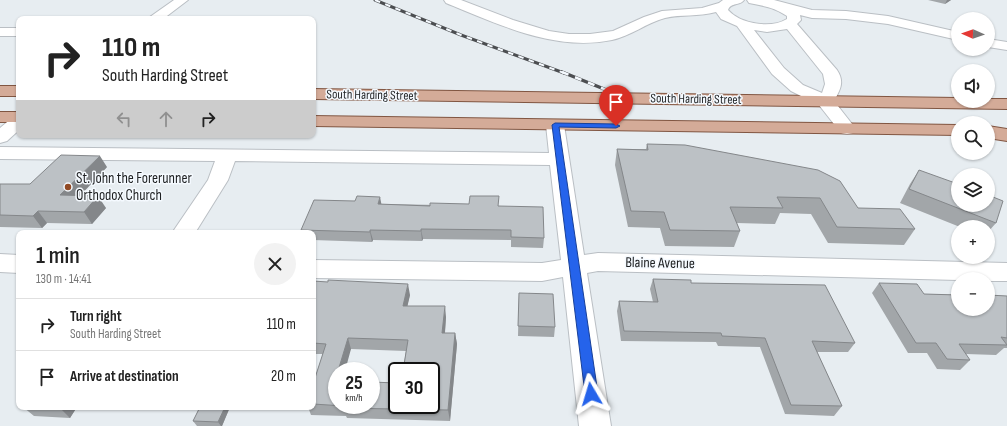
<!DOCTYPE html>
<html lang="en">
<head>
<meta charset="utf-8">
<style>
	:root { --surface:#fff; --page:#f2f2f2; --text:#222; --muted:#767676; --line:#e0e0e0 }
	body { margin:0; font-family:"Sofia Sans Condensed",sans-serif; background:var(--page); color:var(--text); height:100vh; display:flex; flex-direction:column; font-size:15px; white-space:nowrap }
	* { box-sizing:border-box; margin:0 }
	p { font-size:13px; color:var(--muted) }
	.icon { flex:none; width:22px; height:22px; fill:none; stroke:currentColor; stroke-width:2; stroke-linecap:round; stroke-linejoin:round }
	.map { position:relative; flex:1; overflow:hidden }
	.sheet { position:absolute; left:16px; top:230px; width:300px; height:180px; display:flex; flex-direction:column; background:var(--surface); border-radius:8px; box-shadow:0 1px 3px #0004 }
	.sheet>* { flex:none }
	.guide { position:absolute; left:16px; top:16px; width:300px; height:122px; border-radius:8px; box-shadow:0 1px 3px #0004; background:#fff; color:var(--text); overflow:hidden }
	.needle { width:26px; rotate:272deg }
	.fabs { position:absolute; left:951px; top:12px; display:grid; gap:8px }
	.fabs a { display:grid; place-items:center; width:44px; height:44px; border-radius:50%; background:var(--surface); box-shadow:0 1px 3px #0004; font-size:20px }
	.speed { position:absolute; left:328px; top:362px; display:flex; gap:8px; font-size:20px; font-weight:700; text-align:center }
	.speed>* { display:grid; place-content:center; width:52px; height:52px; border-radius:50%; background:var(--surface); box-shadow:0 1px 3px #0004; line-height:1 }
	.speed small { font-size:10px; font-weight:400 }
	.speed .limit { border:2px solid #111; border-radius:6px; background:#fff; color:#111 }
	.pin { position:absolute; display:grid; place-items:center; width:34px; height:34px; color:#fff; margin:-41px -17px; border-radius:50% 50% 50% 0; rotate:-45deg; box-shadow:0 0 4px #0007 }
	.pin .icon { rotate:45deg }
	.me { position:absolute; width:44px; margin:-22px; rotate:353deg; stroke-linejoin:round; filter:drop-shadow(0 0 3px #0008) }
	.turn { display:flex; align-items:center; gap:14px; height:84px; padding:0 20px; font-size:18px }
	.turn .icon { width:52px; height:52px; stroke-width:2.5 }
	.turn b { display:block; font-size:28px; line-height:34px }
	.lanes { display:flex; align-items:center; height:38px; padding:0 20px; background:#0003; justify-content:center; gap:20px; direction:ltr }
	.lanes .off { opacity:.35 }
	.round { display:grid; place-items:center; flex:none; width:42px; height:42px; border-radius:21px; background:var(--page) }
	.summary { display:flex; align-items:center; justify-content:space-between; height:68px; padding:0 20px }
	h1 { font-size:24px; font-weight:600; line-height:30px }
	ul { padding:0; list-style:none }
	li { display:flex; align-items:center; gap:12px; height:52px; padding:0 20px; border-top:1px solid var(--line) }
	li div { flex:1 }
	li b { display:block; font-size:15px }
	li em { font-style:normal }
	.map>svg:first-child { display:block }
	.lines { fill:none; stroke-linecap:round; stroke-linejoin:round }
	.minor-casing { stroke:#babfc4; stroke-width:2 }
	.major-casing { stroke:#815642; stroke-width:2 }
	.minor { fill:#fff; fill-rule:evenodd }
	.major { fill:#d4ab98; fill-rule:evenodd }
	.rail-far1-casing { stroke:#4c4e51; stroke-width:3 }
	.rail-casing { stroke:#4c4e51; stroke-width:3.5 }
	.rail-far1 { stroke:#f5faff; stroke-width:2; stroke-dasharray:5.5; stroke-linecap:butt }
	.rail { stroke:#f5faff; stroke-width:2.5; stroke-dasharray:7; stroke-linecap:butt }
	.wall { fill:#a2a6a9; fill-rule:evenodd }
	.shaded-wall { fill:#84878a }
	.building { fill:#bcc1c5; stroke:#84878a; fill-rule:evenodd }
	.route { fill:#2563eb; stroke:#184099 }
	.poi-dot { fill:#914a25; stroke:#f5faff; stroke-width:1.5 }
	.labels { text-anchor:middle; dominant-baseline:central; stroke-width:3; stroke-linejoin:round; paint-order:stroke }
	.far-street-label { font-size:13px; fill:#1e2022; stroke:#f5faff }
	.poi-label { font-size:15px; fill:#1e2022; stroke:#f5faff; text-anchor:start }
	.street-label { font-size:15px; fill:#1e2022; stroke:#f5faff }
</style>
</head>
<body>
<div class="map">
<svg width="1007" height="426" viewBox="0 0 1007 426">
	<rect width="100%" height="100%" fill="#e7edf1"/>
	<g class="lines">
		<g class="minor-casing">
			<path id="minor" d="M 174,0 L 188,0 L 163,19 L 147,19 Z
				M 444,0 L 461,0 L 513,20 L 549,31 L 569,34 L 590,34 L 613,31 L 644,17 L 662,11 L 702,8 L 719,3 L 723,0 L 744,0 C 740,6 731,2 728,10 C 740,24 771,29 787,19 L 787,16 C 774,7 763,6 749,3 L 747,0 L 774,0 L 812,10 L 846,11 L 888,16 L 958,32 L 958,40 L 888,24 L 846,19 L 812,18 L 800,15 L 801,20 L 797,24 L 837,70 C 845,82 840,90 834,101 L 856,129 L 853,133 L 847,134 L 841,133 L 819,105 L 791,91 L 772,74 L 737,26 L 721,19 L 716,12 C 698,17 681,14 665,18 C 646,23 631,36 612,40 C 554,52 498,24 446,3 ZM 787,29 L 823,74 L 825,84 L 822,93 L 803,85 L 784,68 L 754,30 L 767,32 Z
				M 0,28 L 19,28 L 19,36 L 0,36 Z
				M 988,39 L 1007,42 L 1007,50 L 988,47 Z
				M 19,116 L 19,130 L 7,141 L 0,143 L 0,128 L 13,117 Z
				M 555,120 L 561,121 L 564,125 L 584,255 L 598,253 L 1007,263 L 1007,281 L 988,281 L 988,279 L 958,280 L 598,271 L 587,273 L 611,426 L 579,426 L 563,277 L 542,281 L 313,278 L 313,260 L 542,263 L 561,260 L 550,165 L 235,161 L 228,180 L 195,233 L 172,233 L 208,180 L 215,161 L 0,159 L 0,147 L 549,153 L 546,125 L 549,121 Z
				M 0,254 L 19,255 L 19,273 L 0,272 Z"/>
		</g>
		<g class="major-casing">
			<path id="major" d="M 0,86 L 19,86 L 19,96 L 0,96 Z
				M 313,89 L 958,98 L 958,101 L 988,101 L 988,99 L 1007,99 L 1007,109 L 313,99 Z
				M 0,112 L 19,112 L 19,122 L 0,122 Z
				M 313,116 L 958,125 L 958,135 L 313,126 Z
				M 988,126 L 1007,129 L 1007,141 L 988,138 Z"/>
		</g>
		<use href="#minor" class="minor"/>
		<use href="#major" class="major"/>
		<g class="rail-far1-casing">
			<path id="rail-far1" d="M 375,0 L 461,35 L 564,73"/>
		</g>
		<g class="rail-casing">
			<path id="rail" d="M 562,72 L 609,91"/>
		</g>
		<use href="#rail-far1" class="rail-far1"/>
		<use href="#rail" class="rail"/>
	</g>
	<path class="wall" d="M 928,0 L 951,0 L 945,4 Z
		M 647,144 L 858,208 L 915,229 L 904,245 L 828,243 L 811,214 L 780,213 L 775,224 L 737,223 L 740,231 L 734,247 L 665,246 L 660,228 L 628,227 L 615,165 L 617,149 L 646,149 Z
		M 107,167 L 80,196 L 106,208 L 92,224 L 47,223 L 42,228 L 0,227 L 0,184 L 30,184 Z
		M 919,170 L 996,223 L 988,232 L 988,227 L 960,227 L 900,203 L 910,184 Z
		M 382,204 L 499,206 L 544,238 L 543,248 L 511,247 L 511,240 L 423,239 L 422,241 L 373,240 L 372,242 L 313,240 L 313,233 L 302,233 L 301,230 Z
		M 653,279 L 691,283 L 855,343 L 848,352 L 817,352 L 842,406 L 834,416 L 785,414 L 760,347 L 718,346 L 716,342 L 621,341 L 617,311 L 619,301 L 653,302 L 650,289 Z
		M 313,281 L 410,295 L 407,306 L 446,317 L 445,333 L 455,333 L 457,344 L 450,421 L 347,418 L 346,416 L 311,415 L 308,407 L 313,407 L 313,384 L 323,354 L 313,354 ZM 351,349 L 406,351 L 397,405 L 337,405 L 337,371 Z
		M 879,283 L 924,294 L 1007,296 L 1007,348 L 1004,348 L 996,355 L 966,354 L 970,360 L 960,370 L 937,369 L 927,353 L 908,353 L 872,293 Z
		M 519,293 L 555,327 L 554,337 L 518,336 Z
		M 23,407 L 77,407 L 70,418 L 34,416 Z
		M 200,407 L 230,407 L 222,426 L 197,426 L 193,421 Z"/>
	<path class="shaded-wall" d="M 947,0 L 951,0 L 945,4 Z
		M 100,156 L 107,167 L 69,207 L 60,195 Z
		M 98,196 L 106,208 L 92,224 L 84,212 Z
		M 380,197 L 382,207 L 378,204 Z
		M 38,211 L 47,223 L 42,228 L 33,216 Z
		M 421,229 L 423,239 L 422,241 L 421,231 Z
		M 370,230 L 373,240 L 372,242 L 370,232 Z
		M 408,284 L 410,295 L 405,317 L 403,306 Z
		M 445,306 L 446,317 L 444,344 L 442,333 Z
		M 455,333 L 457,344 L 450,421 L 448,410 Z
		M 348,338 L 351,349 L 345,371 L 338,371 Z
		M 61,407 L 77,407 L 70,418 L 60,408 Z
		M 225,407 L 230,407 L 222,426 L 221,426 L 218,422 Z"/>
	<path class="building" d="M 647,144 L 685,145 L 818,170 L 840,181 L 858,208 L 900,209 L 915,229 L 837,227 L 820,198 L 777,197 L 783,208 L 730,207 L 740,231 L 670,230 L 664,212 L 631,211 L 617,149 L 648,150 Z
		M 61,155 L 100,156 L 60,195 L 98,196 L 84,212 L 38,211 L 33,216 L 0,215 L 0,184 L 30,184 Z
		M 919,170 L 958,184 L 958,205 L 988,205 L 988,195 L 1003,201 L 996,223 L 909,189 Z
		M 357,196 L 380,197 L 378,204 L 430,206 L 430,203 L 469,204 L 470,196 L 499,196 L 498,206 L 543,207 L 544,238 L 511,237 L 511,230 L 421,229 L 421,231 L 370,230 L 370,232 L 301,230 L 314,200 L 355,201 Z
		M 653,279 L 691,280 L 691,283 L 825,285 L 855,343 L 812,341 L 842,406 L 791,405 L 765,338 L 722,336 L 721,333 L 624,331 L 619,301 L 658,302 Z
		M 328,280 L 408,284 L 403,306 L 445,306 L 442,333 L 455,333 L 448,410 L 343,408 L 344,406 L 313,404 L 313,384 L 326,344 L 313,343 L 313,281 L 328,282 ZM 348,338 L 408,340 L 403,371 L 431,371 L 431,405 L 397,405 L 397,383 L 371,382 L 371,405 L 337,405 L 337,371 L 338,371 Z
		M 879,283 L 917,284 L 924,294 L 958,295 L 958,309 L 988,309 L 988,295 L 1007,296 L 1007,338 L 1001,337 L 1007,345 L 959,344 L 970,360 L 947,359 L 936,343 L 916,343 Z
		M 519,293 L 553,294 L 555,327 L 518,326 Z
		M 23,407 L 61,407 L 60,408 Z
		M 200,407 L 225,407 L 218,422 L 193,421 Z"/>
	<path class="route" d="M 555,123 L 616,124 L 620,126 L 616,128 L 559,127 L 598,394 L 596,398 L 591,400 L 587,398 L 585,394 L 552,125 Z"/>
	<circle class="poi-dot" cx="68" cy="187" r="4"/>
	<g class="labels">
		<g class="far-street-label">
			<text transform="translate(372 95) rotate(1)">South Harding Street</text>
			<text transform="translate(696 99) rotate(1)">South Harding Street</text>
		</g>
		<g class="poi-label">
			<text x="76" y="178">St. John the Forerunner<tspan x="76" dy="17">Orthodox Church</tspan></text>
		</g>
		<g class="street-label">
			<text transform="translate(660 263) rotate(1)">Blaine Avenue</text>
		</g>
	</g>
</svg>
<div class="fabs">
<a><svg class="needle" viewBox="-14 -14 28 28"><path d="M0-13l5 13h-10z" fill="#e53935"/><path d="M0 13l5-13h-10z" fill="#767676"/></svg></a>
<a><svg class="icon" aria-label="sound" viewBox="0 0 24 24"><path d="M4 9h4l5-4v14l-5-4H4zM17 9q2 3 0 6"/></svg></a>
<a><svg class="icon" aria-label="search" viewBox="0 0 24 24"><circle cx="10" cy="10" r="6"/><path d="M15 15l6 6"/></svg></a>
<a><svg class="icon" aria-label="layers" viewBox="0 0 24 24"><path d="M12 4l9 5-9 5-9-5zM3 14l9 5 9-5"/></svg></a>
<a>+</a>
<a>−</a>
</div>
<div class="speed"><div>25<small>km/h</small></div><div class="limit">30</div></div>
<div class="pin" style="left:616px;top:126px;background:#d93025"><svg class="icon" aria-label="arrive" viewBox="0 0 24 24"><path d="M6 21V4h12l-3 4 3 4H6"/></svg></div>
<svg class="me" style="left:591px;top:394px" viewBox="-20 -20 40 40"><path d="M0-17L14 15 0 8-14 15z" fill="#2563eb" stroke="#fff" stroke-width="4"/></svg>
<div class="guide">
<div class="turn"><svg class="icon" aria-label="right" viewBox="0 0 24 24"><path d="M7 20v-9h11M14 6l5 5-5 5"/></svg><div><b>110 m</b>South Harding Street</div></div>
<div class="lanes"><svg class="icon off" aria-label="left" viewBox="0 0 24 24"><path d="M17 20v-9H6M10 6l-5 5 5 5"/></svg><svg class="icon off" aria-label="ahead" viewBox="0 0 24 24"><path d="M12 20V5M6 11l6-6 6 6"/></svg><svg class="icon" aria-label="right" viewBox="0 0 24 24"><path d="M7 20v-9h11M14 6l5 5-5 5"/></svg></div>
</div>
<section class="sheet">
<div class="summary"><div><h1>1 min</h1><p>130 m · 14:41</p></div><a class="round"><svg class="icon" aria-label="close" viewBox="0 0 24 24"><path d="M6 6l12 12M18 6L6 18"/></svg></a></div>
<ul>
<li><svg class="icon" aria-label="right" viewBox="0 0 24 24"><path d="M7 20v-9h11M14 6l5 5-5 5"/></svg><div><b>Turn right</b><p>South Harding Street</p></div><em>110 m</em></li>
<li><svg class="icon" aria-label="arrive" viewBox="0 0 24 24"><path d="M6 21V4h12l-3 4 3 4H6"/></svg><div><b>Arrive at destination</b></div><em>20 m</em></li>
</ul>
</section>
</div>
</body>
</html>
